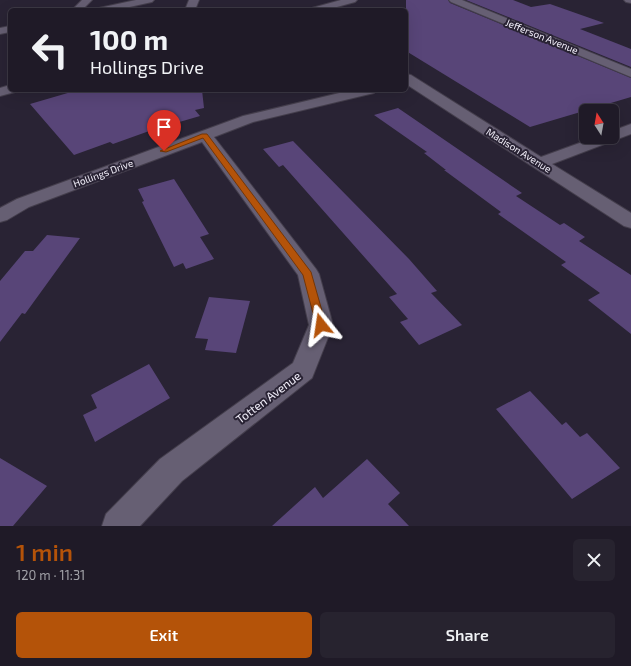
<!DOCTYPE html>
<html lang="en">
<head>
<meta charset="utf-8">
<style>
	:root { --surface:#1f1a27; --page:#27232f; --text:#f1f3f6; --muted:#a1a1a7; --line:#3c3844; --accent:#b45309 }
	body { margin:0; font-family:"Exo 2",sans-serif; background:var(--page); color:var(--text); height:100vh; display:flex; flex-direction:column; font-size:15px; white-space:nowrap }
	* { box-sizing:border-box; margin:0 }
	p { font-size:13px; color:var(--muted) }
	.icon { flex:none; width:22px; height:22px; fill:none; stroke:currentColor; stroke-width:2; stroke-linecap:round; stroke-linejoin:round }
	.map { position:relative; height:526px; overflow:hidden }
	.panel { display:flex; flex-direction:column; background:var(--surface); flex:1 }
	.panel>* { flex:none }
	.banner { position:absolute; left:8px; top:8px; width:400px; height:84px; border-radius:6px; box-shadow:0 4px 16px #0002,0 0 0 1px var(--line); background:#1f1a27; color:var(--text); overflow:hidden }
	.needle { width:26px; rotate:349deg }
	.buttons { position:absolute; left:579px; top:104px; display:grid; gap:8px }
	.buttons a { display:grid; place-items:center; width:40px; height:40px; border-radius:6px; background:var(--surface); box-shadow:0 4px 16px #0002,0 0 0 1px var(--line); font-size:20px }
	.pin { position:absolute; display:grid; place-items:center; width:34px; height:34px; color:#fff; margin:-41px -17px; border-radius:50% 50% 50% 0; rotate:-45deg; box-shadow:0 0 4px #0007 }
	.pin .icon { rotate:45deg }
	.me { position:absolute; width:44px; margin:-22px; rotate:345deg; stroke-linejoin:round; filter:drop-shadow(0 0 3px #0008) }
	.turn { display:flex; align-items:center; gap:14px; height:84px; padding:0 16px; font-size:18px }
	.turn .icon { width:52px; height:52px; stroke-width:2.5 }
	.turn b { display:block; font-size:28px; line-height:34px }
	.round { display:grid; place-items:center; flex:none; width:42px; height:42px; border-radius:6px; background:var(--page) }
	.head { display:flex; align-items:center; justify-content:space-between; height:68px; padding:0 16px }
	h1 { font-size:24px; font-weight:600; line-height:30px; color:var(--accent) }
	.button { display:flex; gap:8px; margin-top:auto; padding:8px 16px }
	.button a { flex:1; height:46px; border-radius:6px; background:var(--accent); color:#fff; font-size:16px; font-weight:600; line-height:46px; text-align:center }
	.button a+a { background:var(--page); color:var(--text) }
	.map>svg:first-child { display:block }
	.building { fill:#584578 }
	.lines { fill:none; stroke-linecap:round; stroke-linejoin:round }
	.minor-casing { stroke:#443e4c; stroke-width:2 }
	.minor { fill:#665f73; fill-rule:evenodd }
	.route { fill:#b45309; stroke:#753606 }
	.labels { text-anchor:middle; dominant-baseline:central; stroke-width:4; stroke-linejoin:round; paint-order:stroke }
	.far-street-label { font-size:10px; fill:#f3f0fb; stroke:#292334 }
	.street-label { font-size:12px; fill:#f3f0fb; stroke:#292334 }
</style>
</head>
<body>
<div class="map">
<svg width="631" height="526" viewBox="0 0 631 526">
	<rect width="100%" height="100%" fill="#292334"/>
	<path class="building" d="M 406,0 L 448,0 L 450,3 L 631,78 L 631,97 L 530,127 L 406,51 Z
		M 466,0 L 513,0 L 531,7 L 550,4 L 604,23 L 580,29 L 631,49 L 631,67 Z
		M 78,90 L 202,90 L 204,108 L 195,110 L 200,116 L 152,130 L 113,144 L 110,142 L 74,155 L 30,104 Z
		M 398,108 L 522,193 L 516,196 L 560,225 L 564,223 L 585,237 L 579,241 L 631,275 L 631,334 L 588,300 L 600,293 L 561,265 L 566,262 L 498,214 L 501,212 L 444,170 L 446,170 L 424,153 L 427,152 L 374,115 Z
		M 293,141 L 409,259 L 437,291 L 431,293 L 462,325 L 419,345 L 400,322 L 408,319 L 389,297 L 397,294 L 283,165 L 279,167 L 263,149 Z
		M 174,179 L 209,234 L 200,237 L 214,259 L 186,269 L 183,263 L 174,267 L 142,202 L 144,201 L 138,189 Z
		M 47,235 L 80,238 L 25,314 L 22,313 L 0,342 L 0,281 L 25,251 L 33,251 Z
		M 209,297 L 250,301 L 236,353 L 205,350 L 208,339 L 195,338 Z
		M 149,364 L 170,398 L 95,442 L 83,415 L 97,408 L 91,395 Z
		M 530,391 L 562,425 L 566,422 L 580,437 L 587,433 L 620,468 L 572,499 L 496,409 Z
		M 0,458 L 47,486 L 13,526 L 0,526 Z
		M 367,459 L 400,493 L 388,504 L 409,526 L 272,526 L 315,487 L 323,498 Z"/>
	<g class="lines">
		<g class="minor-casing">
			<path id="minor" d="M 82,0 L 92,0 L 82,10 L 72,10 Z
				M 136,0 L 154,0 L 152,2 L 116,10 L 97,10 L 99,8 Z
				M 189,0 L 199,0 L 195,10 L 185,10 Z
				M 341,0 L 357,0 L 355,2 L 326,10 L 310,10 L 312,8 Z
				M 449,0 L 462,0 L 631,69 L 631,77 L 451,2 Z
				M 624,0 L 631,0 L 631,3 L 626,2 Z
				M 10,26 L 10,32 L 0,34 L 0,28 Z
				M 406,74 L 411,75 L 541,157 L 596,137 L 612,137 L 612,131 L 631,124 L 631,134 L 552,164 L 631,213 L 631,228 L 624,226 L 406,84 Z
				M 10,85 L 10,90 L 16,90 L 15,92 L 0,96 L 0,88 Z
				M 352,90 L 376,90 L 374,93 L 253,122 L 214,137 L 316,269 L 319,274 L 333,325 L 312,378 L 182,481 L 140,526 L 102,526 L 106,514 L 160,459 L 293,363 L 309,325 L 298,275 L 202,142 L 29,207 L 7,220 L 0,222 L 0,208 L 17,199 L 243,116 Z"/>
		</g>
		<use href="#minor" class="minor"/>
	</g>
	<path class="route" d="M 202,134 L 207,134 L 311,272 L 326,325 L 324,328 L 317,328 L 316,325 L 303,275 L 203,138 L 166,152 L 160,151 Z"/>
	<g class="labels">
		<g class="far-street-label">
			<text transform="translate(542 36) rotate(22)">Jefferson Avenue</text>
			<text transform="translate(519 150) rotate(32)">Madison Avenue</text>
			<text transform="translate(103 173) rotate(-20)">Hollings Drive</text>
		</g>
		<g class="street-label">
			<text transform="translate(268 397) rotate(-37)">Totten Avenue</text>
		</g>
	</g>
</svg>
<div class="buttons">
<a><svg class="needle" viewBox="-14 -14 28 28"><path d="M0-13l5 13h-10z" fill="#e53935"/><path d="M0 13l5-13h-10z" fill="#a1a1a7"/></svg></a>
</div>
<div class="pin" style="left:164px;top:151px;background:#d93025"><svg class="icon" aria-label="arrive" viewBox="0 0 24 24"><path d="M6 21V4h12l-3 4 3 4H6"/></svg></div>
<svg class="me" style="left:321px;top:325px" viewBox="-20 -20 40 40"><path d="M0-17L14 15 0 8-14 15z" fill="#b45309" stroke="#fff" stroke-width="4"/></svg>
<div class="banner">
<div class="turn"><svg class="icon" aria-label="left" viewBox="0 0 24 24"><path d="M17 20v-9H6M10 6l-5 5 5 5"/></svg><div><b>100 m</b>Hollings Drive</div></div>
</div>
</div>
<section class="panel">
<div class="head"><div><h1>1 min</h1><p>120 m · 11:31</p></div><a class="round"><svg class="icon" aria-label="close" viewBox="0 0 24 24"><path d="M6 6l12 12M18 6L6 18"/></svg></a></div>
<div class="button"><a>Exit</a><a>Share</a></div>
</section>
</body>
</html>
